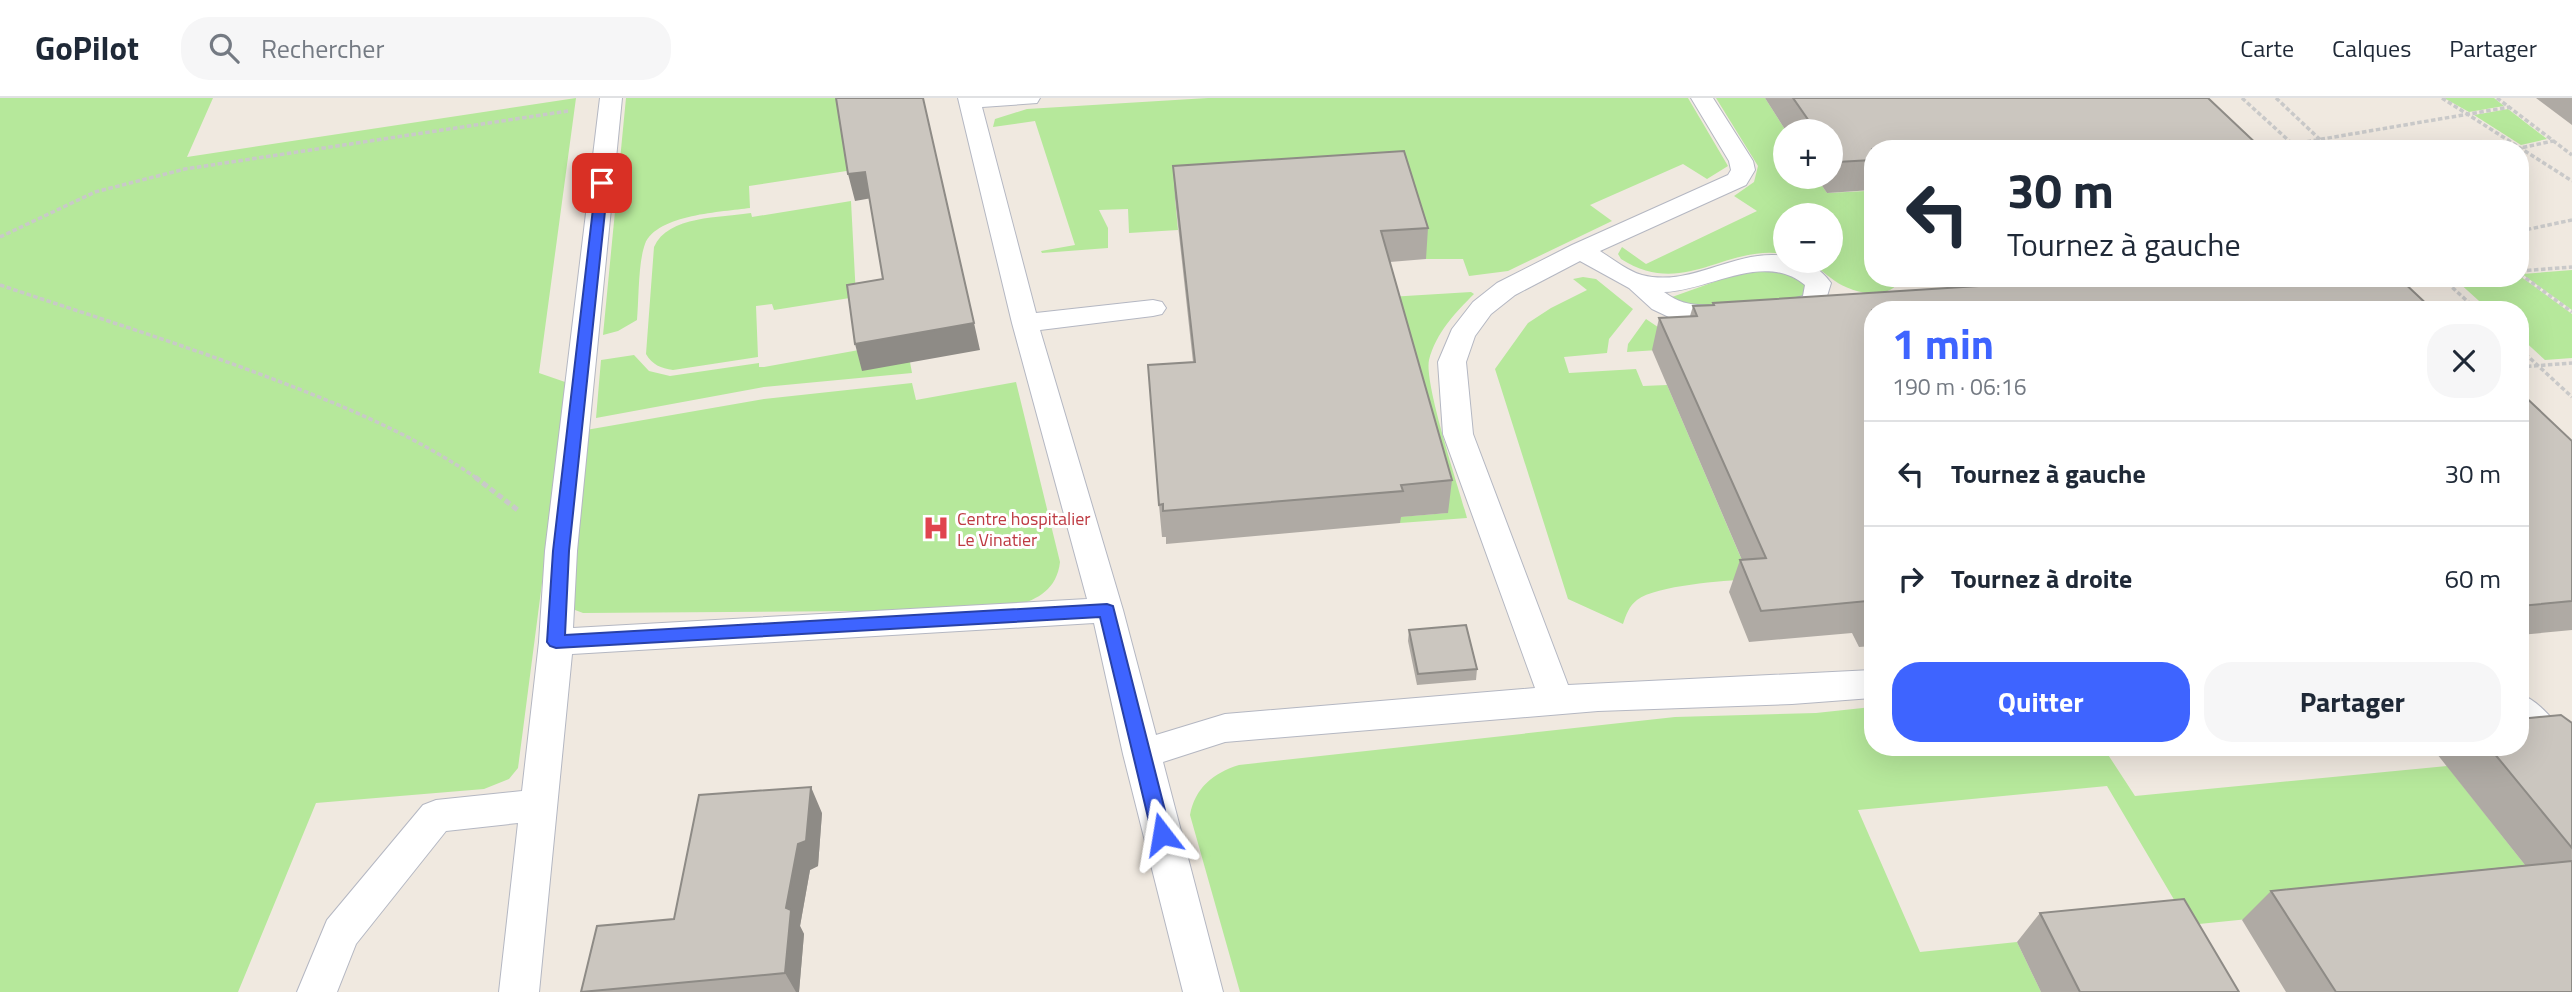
<!DOCTYPE html>
<html lang="fr">
<head>
<meta charset="utf-8">
<style>
	:root { --surface:#fff; --page:#f6f6f7; --text:#1f2937; --muted:#747a83; --line:#e0e1e3; --accent:#3e64ff }
	body { margin:0; font-family:"Titillium Web",sans-serif; background:var(--page); color:var(--text); height:100vh; display:flex; flex-direction:column; font-size:26px; white-space:nowrap }
	* { box-sizing:border-box; margin:0 }
	p { font-size:23px; color:var(--muted) }
	.icon { flex:none; width:38px; height:38px; fill:none; stroke:currentColor; stroke-width:2; stroke-linecap:round; stroke-linejoin:round }
	.map { position:relative; flex:1; overflow:hidden }
	.drawer { position:absolute; left:1864px; top:203px; width:665px; height:455px; display:flex; flex-direction:column; background:var(--surface); border-radius:28px; box-shadow:0 7px 28px #0002 }
	.drawer>* { flex:none }
	.banner { position:absolute; left:1864px; top:42px; width:665px; height:147px; border-radius:28px; box-shadow:0 7px 28px #0002; background:#fff; color:var(--text); overflow:hidden }
	.tools { position:absolute; left:1773px; top:21px; display:grid; gap:14px }
	.tools a { display:grid; place-items:center; width:70px; height:70px; border-radius:50%; background:var(--surface); box-shadow:0 7px 28px #0002; font-size:35px }
	.pin { position:absolute; display:grid; place-items:center; width:60px; height:60px; color:#fff; margin:-30px; border-radius:14px; box-shadow:0 4px 10px #0006 }
	.me { position:absolute; width:77px; margin:-38px; rotate:346deg; stroke-linejoin:round; filter:drop-shadow(0 0 5px #0008) }
	.turn { display:flex; align-items:center; gap:24px; height:147px; padding:0 28px; font-size:32px }
	.turn .icon { width:91px; height:91px; stroke-width:2.5 }
	.turn b { display:block; font-size:49px; line-height:60px }
	.round { display:grid; place-items:center; flex:none; width:74px; height:74px; border-radius:28px; background:var(--page) }
	.headline { display:flex; align-items:center; justify-content:space-between; height:119px; padding:0 28px }
	h1 { font-size:42px; font-weight:700; line-height:52px; color:var(--accent) }
	.button { display:flex; gap:14px; margin-top:auto; padding:14px 28px }
	.button a { flex:1; height:80px; border-radius:28px; background:var(--accent); color:#fff; font-size:28px; font-weight:700; line-height:80px; text-align:center }
	.button a+a { background:var(--page); color:var(--text) }
	ul { padding:0; list-style:none }
	li { display:flex; align-items:center; gap:21px; height:105px; padding:0 28px; border-top:2px solid var(--line) }
	li div { flex:1 }
	li b { display:block; font-size:26px }
	li em { font-style:normal }
	header { display:flex; align-items:center; gap:42px; box-sizing:border-box; height:98px; padding:0 35px; background:var(--surface); border-bottom:2px solid var(--line) }
	header strong { font-size:33px }
	nav { display:flex; gap:38px; margin-inline-start:auto; font-size:24px }
	.search { width:490px; height:63px; background:var(--page); display:flex; align-items:center; gap:18px; box-sizing:border-box; padding:0 24px; border-radius:28px; color:var(--muted); font-size:26px }
	.map>svg:first-child { display:block }
	.green { fill:#b6e89b }
	.lines { fill:none; stroke-linecap:round; stroke-linejoin:round }
	.service-casing { stroke:#b4b7c2; stroke-width:2 }
	.path-far1 { stroke:#c9c9c9; stroke-width:3.5; stroke-dasharray:4.5 2.5; stroke-linecap:butt }
	.path { stroke:#c9c9c9; stroke-width:5; stroke-dasharray:6 3.5; stroke-linecap:butt }
	.service { fill:#fff; fill-rule:evenodd }
	.wall { fill:#afaaa4 }
	.shaded-wall { fill:#8e8b86 }
	.building { fill:#cbc6bf; stroke:#8e8b86; stroke-width:2 }
	.route { fill:#3e64ff; stroke:#2841a6; stroke-width:2 }
	.labels { text-anchor:middle; dominant-baseline:central; stroke-width:6; stroke-linejoin:round; paint-order:stroke }
	.health-label { font-size:18px; fill:#be3a42; stroke:#fff; text-anchor:start }
</style>
</head>
<body>
<header>
<strong>GoPilot</strong>
<div class="search"><svg class="icon" aria-label="search" viewBox="0 0 24 24"><circle cx="10" cy="10" r="6"/><path d="M15 15l6 6"/></svg>Rechercher</div>
<nav><a>Carte</a><a>Calques</a><a>Partager</a></nav>
</header>
<div class="map">
<svg width="2572" height="894" viewBox="0 0 2572 894">
	<rect width="100%" height="100%" fill="#f0e9e0"/>
	<path class="green" d="M 0,0 L 213,0 L 187,59 L 576,0 L 539,275 L 568,285 L 518,670 L 509,681 L 484,691 L 316,705 L 238,894 L 0,894 Z
		M 626,0 L 883,0 L 892,66 L 749,88 L 750,110 C 723,114 657,116 645,146 C 638,165 639,201 637,222 L 618,233 L 603,237 Z
		M 1208,0 L 1688,0 L 1728,68 L 1707,81 L 1683,66 L 1590,107 L 1612,123 L 1508,173 L 1469,178 L 1463,161 L 1426,161 L 1402,85 L 1175,100 L 1178,132 L 1129,135 L 1128,111 L 1099,112 L 1108,130 L 1108,150 L 1042,155 L 1041,153 L 1075,147 L 1035,23 L 993,29 L 995,21 L 1027,11 Z
		M 1716,0 L 1765,0 L 1786,33 L 1785,79 L 1816,79 L 1827,95 L 1866,93 L 1872,104 L 1872,180 L 1901,180 C 1890,205 1852,195 1835,183 C 1825,176 1817,168 1806,163 L 1830,163 L 1830,117 L 1785,117 L 1785,156 C 1724,146 1684,201 1621,161 L 1618,156 L 1622,149 L 1646,166 L 1757,113 L 1734,98 L 1754,84 L 1758,68 Z
		M 2444,0 L 2494,0 L 2504,8 L 2469,14 Z
		M 2508,11 L 2547,41 L 2521,47 L 2474,17 Z
		M 851,103 L 856,199 L 774,212 L 772,206 L 756,208 L 758,259 L 673,272 C 661,270 652,267 646,256 L 654,149 C 668,117 721,120 751,115 L 752,119 Z
		M 1762,171 L 1793,176 L 1804,187 L 1804,199 C 1773,202 1694,220 1672,199 L 1742,174 Z
		M 2572,172 L 2572,212 L 2522,176 Z
		M 2520,178 L 2572,216 L 2572,260 L 2545,262 L 2520,239 L 2520,212 L 2489,212 L 2457,183 L 2520,180 Z
		M 1583,179 L 1596,181 L 1633,211 L 1609,241 L 1607,255 L 1564,259 L 1569,275 L 1636,271 L 1643,288 L 1667,287 L 1750,481 C 1723,483 1657,487 1637,502 C 1629,508 1626,517 1623,526 L 1568,501 L 1495,271 L 1528,225 L 1551,210 L 1587,192 L 1573,181 Z
		M 1471,194 L 1474,196 C 1455,215 1436,235 1429,262 C 1424,286 1459,390 1467,420 L 1400,425 L 1399,419 L 1447,415 L 1389,199 Z
		M 1646,221 L 1689,250 L 1627,254 L 1628,246 Z
		M 859,252 L 910,264 L 912,275 L 764,289 L 596,320 L 601,262 L 634,257 L 649,273 L 670,278 L 759,265 L 759,269 L 764,269 Z
		M 1016,284 L 1060,464 C 1056,498 1028,505 999,512 L 583,515 L 575,512 L 572,507 L 586,332 L 764,301 L 912,285 L 916,302 Z
		M 1872,609 L 1872,649 L 2103,649 L 2135,698 L 2447,668 L 2544,791 L 2189,827 L 2107,688 L 1858,712 L 1920,854 L 2017,844 L 2041,894 L 1240,894 L 1190,717 C 1195,690 1213,675 1239,667 L 1675,619 L 1816,615 Z"/>
	<g class="lines">
		<g class="service-casing">
			<path id="service" d="M 600,0 L 622,0 L 577,453 L 573,530 L 1087,501 L 1012,225 L 958,0 L 1040,0 L 1037,5 L 982,9 L 1036,215 L 1153,202 L 1162,204 L 1166,210 L 1162,216 L 1153,218 L 1040,232 L 1123,512 L 1156,637 L 1225,616 L 1535,590 L 1443,336 L 1438,264 L 1452,231 L 1473,204 L 1497,185 L 1572,147 L 1728,77 L 1731,72 L 1729,63 L 1691,0 L 1713,0 L 1753,63 L 1755,72 L 1746,87 L 1600,153 C 1613,161 1627,173 1642,177 C 1691,190 1736,150 1785,158 L 1785,163 C 1805,163 1819,168 1831,185 L 1824,208 C 1809,217 1789,223 1771,219 L 1767,213 L 1771,207 L 1803,198 L 1805,187 C 1764,153 1711,192 1664,194 C 1692,215 1712,203 1741,210 L 1745,216 L 1741,222 L 1702,225 L 1671,220 L 1652,211 L 1629,190 L 1580,163 L 1515,197 L 1491,216 L 1475,238 L 1466,264 L 1473,336 L 1568,587 L 1872,572 L 1872,600 L 1792,606 L 1598,613 L 1225,644 L 1163,664 L 1223,894 L 1183,894 L 1123,656 L 1094,525 L 572,556 L 539,894 L 499,894 L 518,725 L 446,733 L 356,846 L 337,894 L 297,894 L 327,822 L 423,707 L 436,702 L 522,693 L 539,544 L 545,453 Z
				M 2520,596 C 2540,603 2559,627 2569,646 L 2564,656 C 2539,665 2534,652 2520,635 Z"/>
		</g>
		<path class="path-far1" d="M 2242,0 L 2298,51
			M 2276,0 L 2330,51
			M 2442,0 L 2572,83
			M 2497,0 L 2572,57
			M 2293,46 L 2510,9
			M 2516,51 L 2553,43
			M 2520,133 L 2572,122
			M 0,139 L 95,94 L 185,71 L 568,13
			M 2520,173 L 2572,169
			M 2520,176 L 2572,214
			M 2442,180 L 2477,212
			M 0,187 C 86,216 172,243 257,275 C 334,304 410,334 478,381
			M 2520,251 L 2572,299
			M 2520,269 L 2572,265"/>
		<path class="path" d="M 475,379 L 519,413"/>
		<use href="#service" class="service"/>
	</g>
	<path class="wall" d="M 1765,0 L 2208,0 L 1872,51 L 1872,92 L 1827,95 L 1816,79 L 1830,79 L 1830,33 L 1786,33 Z
		M 2536,0 L 2572,0 L 2572,27 Z
		M 1173,68 L 1428,130 L 1426,161 L 1390,164 L 1452,382 L 1448,415 L 1401,419 L 1400,425 L 1166,446 L 1166,439 L 1162,439 L 1159,407 L 1193,264 L 1175,100 Z
		M 2029,180 L 2399,180 L 1872,212 L 1872,548 L 1859,549 L 1852,535 L 1749,544 L 1729,494 L 1740,462 L 1742,462 L 1652,252 L 1659,220 L 1690,218 L 1693,208 L 1712,207 L 1713,205 L 2033,185 Z
		M 2520,294 L 2572,343 L 2572,532 L 2520,537 Z
		M 1409,532 L 1477,571 L 1476,582 L 1417,587 L 1408,543 Z
		M 2572,625 L 2572,894 L 2286,894 L 2242,822 L 2271,793 L 2525,767 L 2437,656 L 2445,649 L 2520,649 Z
		M 822,715 L 818,768 L 810,772 L 800,828 L 804,836 L 799,894 L 581,894 L 674,821 Z
		M 2040,815 L 2239,894 L 2041,894 L 2017,844 Z"/>
	<path class="shaded-wall" d="M 865,74 L 872,100 L 855,103 L 848,76 Z
		M 974,225 L 980,252 L 862,273 L 855,246 Z
		M 811,689 L 822,715 L 818,768 L 810,772 L 800,828 L 804,836 L 799,894 L 796,894 L 785,875 L 786,810 L 798,746 Z"/>
	<path class="building" d="M 836,0 L 923,0 L 974,225 L 855,246 L 847,187 L 883,181 L 865,74 L 848,76 Z
		M 1793,0 L 2208,0 L 2262,51 L 1872,51 L 1872,62 L 1837,64 L 1830,55 L 1830,33 L 1816,33 Z
		M 1404,53 L 1428,130 L 1381,133 L 1452,382 L 1401,387 L 1403,393 L 1163,413 L 1163,406 L 1159,407 L 1148,267 L 1195,264 L 1173,68 Z
		M 2069,180 L 2399,180 L 2433,212 L 1872,212 L 1872,515 L 1867,503 L 1761,513 L 1740,462 L 1766,460 L 1659,220 L 1697,218 L 1693,208 L 1714,207 L 1713,205 L 2071,182 Z
		M 2520,294 L 2572,343 L 2572,503 L 2520,508 Z
		M 1466,527 L 1477,571 L 1418,576 L 1409,532 Z
		M 2561,617 L 2572,625 L 2572,750 L 2489,649 L 2520,649 L 2520,621 Z
		M 811,689 L 806,743 L 798,746 L 786,810 L 791,812 L 785,875 L 581,894 L 597,828 L 674,821 L 699,697 Z
		M 2572,763 L 2572,894 L 2336,894 L 2271,793 Z
		M 2184,801 L 2239,894 L 2080,894 L 2040,815 Z"/>
	<path class="route" d="M 602,81 L 608,85 L 569,453 L 565,537 L 1107,506 L 1113,508 L 1171,736 L 1169,741 L 1162,744 L 1155,741 L 1152,736 L 1100,519 L 556,550 L 550,548 L 547,544 L 553,453 L 596,85 Z"/>
	<defs>
		<g id="hospital-bare" transform="scale(2.1)"><path d="M-5-5h3v3.5h4V-5h3V5h-3V1.5h-4V5h-3Z" fill="#e0444e" stroke="#fff" stroke-width="2.5" paint-order="stroke"/></g>
	</defs>
	<g fill-rule="evenodd">
		<use href="#hospital-bare" x="936" y="430"/>
	</g>
	<g class="labels">
		<g class="health-label">
			<text x="957" y="420">Centre hospitalier<tspan x="957" dy="21">Le Vinatier</tspan></text>
		</g>
	</g>
</svg>
<div class="tools">
<a>+</a>
<a>−</a>
</div>
<div class="pin" style="left:602px;top:85px;background:#d93025"><svg class="icon" aria-label="arrive" viewBox="0 0 24 24"><path d="M6 21V4h12l-3 4 3 4H6"/></svg></div>
<svg class="me" style="left:1162px;top:736px" viewBox="-20 -20 40 40"><path d="M0-17L14 15 0 8-14 15z" fill="#3e64ff" stroke="#fff" stroke-width="4"/></svg>
<div class="banner">
<div class="turn"><svg class="icon" aria-label="left" viewBox="0 0 24 24"><path d="M17 20v-9H6M10 6l-5 5 5 5"/></svg><div><b>30 m</b>Tournez à gauche</div></div>
</div>
<section class="drawer">
<div class="headline"><div><h1>1 min</h1><p>190 m · 06:16</p></div><a class="round"><svg class="icon" aria-label="close" viewBox="0 0 24 24"><path d="M6 6l12 12M18 6L6 18"/></svg></a></div>
<ul>
<li><svg class="icon" aria-label="left" viewBox="0 0 24 24"><path d="M17 20v-9H6M10 6l-5 5 5 5"/></svg><div><b>Tournez à gauche</b></div><em>30 m</em></li>
<li><svg class="icon" aria-label="right" viewBox="0 0 24 24"><path d="M7 20v-9h11M14 6l5 5-5 5"/></svg><div><b>Tournez à droite</b></div><em>60 m</em></li>
</ul>
<div class="button"><a>Quitter</a><a>Partager</a></div>
</section>
</div>
</body>
</html>
